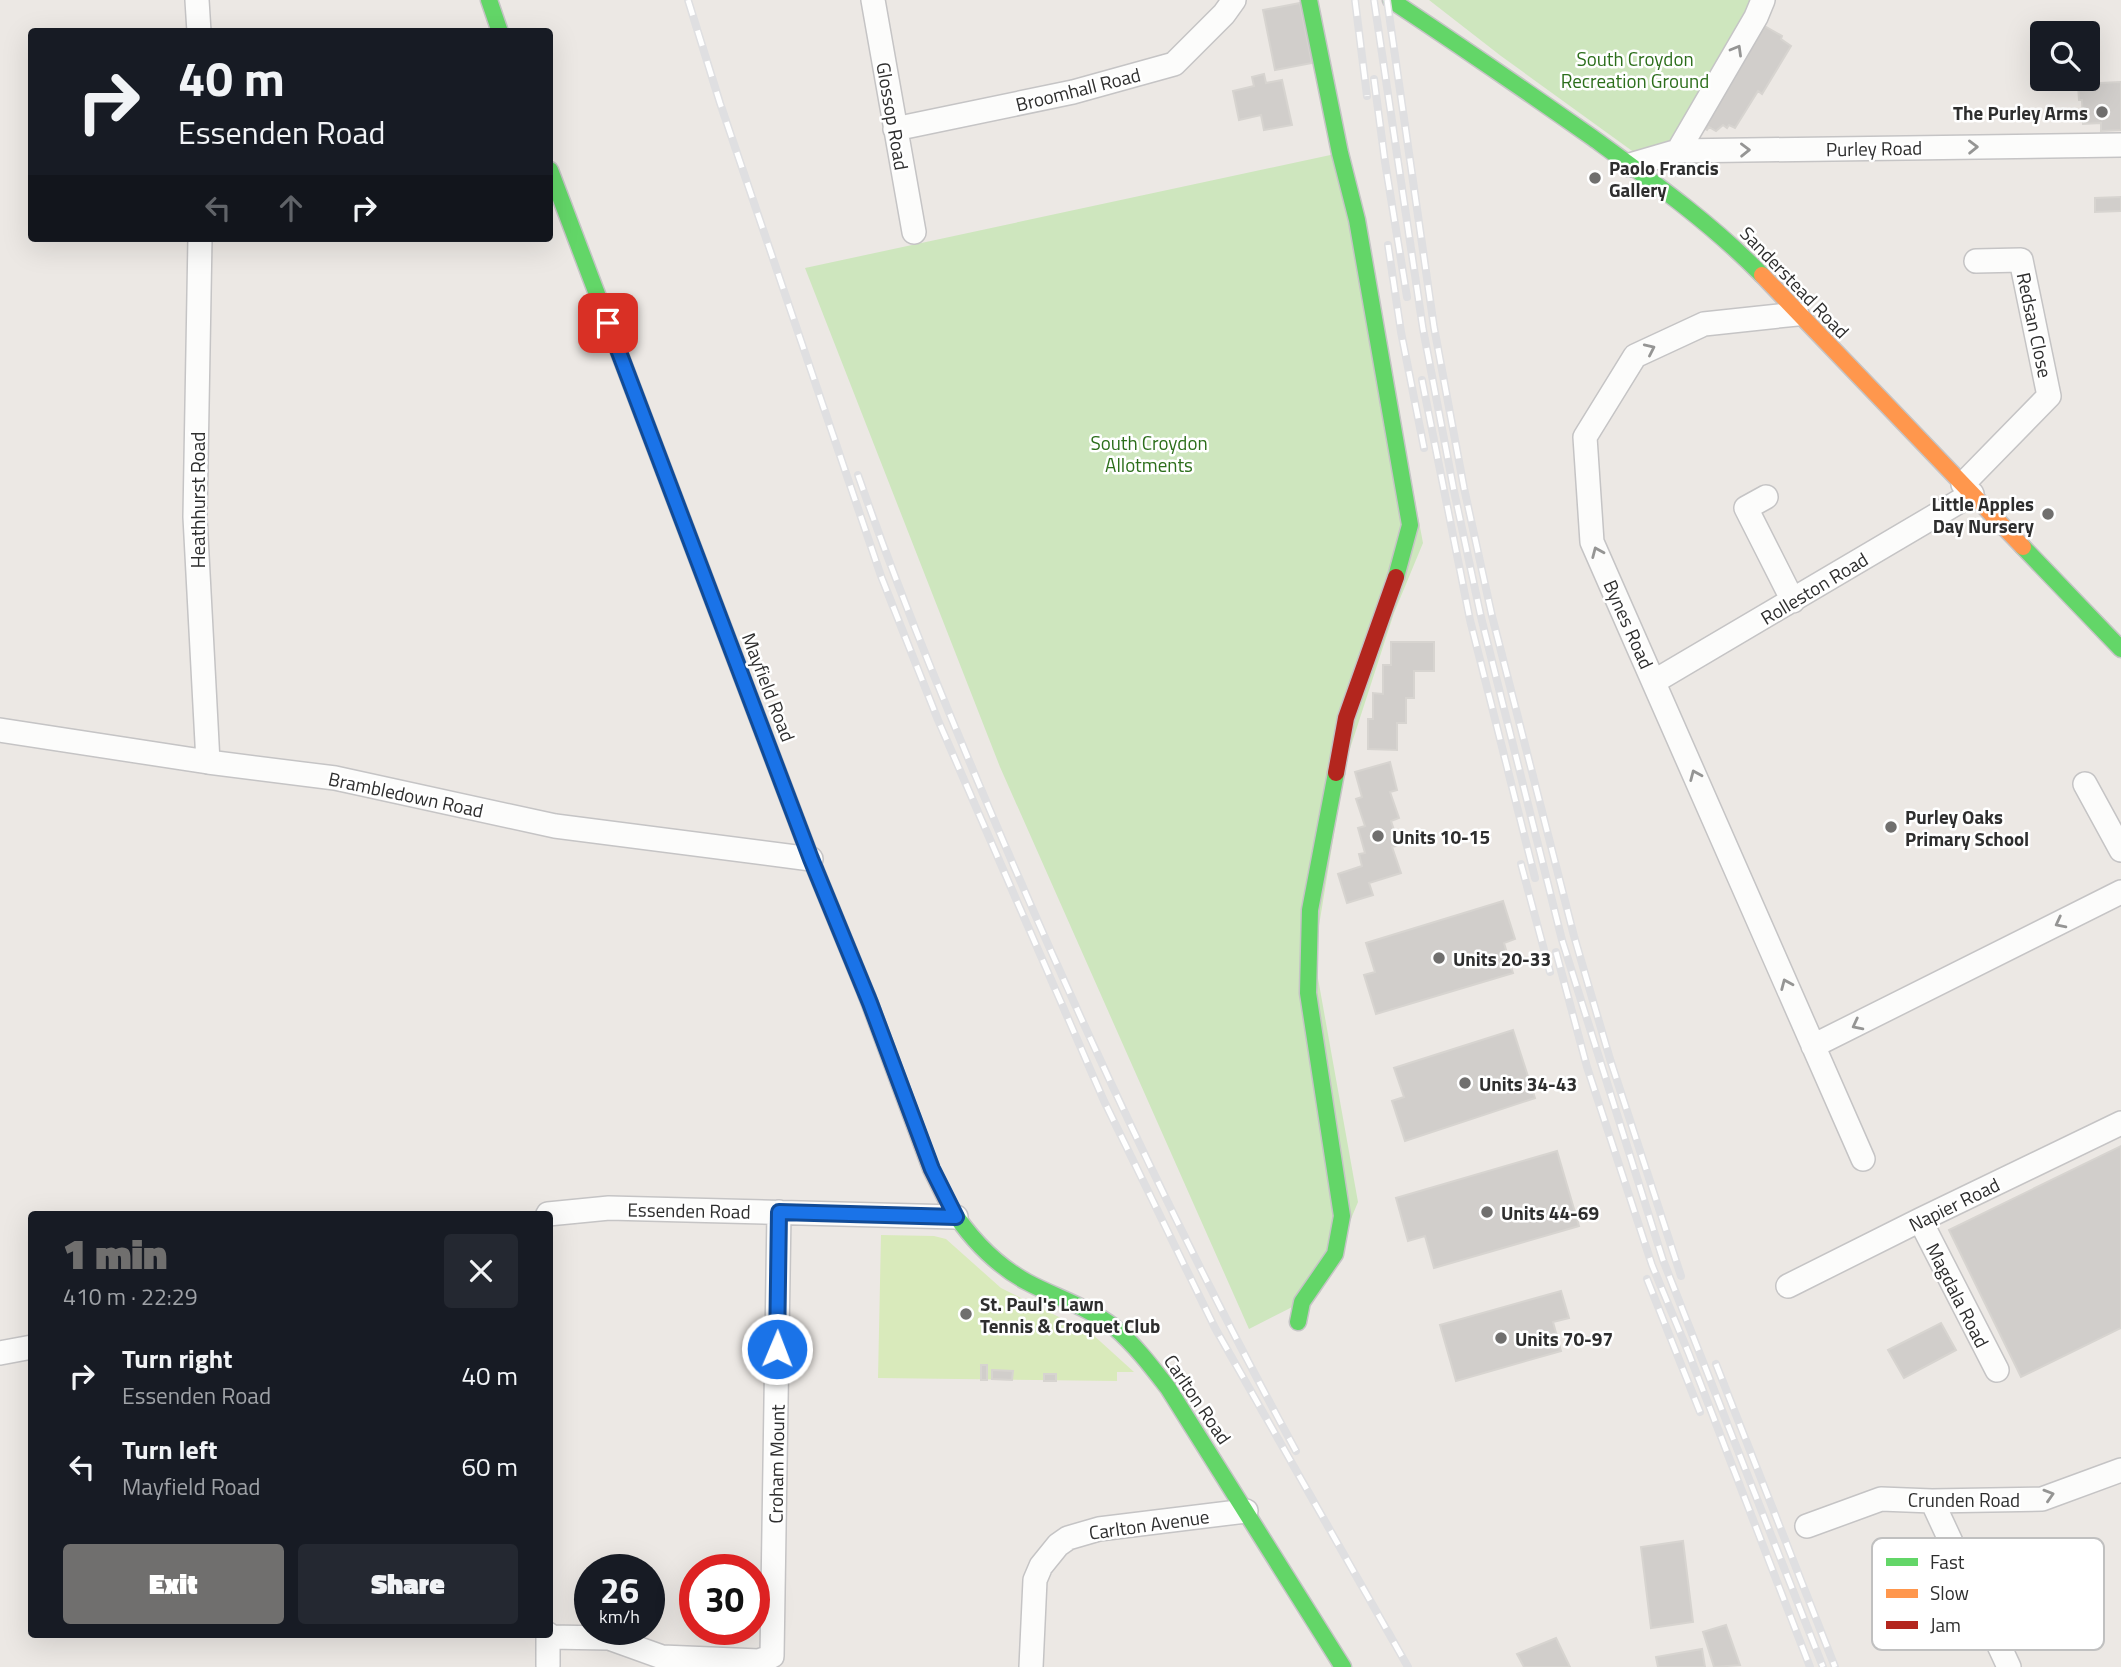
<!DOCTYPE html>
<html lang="en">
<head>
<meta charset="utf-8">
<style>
	:root { --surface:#171b24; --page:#242831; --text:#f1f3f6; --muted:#9ea1a6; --accent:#706f6e }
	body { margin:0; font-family:"Titillium Web",sans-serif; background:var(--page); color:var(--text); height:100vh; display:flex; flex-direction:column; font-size:26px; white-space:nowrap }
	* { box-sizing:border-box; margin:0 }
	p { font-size:23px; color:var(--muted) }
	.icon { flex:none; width:38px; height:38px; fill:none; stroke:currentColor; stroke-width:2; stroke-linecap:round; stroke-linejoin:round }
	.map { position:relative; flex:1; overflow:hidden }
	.sheet { position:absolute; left:28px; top:1211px; width:525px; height:427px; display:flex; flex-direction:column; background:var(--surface); border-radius:7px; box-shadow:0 7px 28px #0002 }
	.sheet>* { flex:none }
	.guide { position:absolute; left:28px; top:28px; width:525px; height:214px; border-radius:7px; box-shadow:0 7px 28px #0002; background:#171b24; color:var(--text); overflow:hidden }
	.tools { position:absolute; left:2030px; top:21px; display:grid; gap:14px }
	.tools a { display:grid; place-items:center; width:70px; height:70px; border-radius:7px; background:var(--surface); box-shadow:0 7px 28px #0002; font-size:35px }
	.speed { position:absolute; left:574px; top:1554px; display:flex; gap:14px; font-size:35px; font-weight:700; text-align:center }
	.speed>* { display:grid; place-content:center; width:91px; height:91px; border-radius:50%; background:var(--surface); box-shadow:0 7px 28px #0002; line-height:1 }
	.speed small { font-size:18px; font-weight:400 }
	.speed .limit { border:10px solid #d22; background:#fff; color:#111 }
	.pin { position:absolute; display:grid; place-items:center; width:60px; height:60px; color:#fff; margin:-30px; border-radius:14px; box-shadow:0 4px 10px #0006 }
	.me { position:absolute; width:77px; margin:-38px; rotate:1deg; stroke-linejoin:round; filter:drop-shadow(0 0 5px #0008) }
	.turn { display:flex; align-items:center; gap:24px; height:147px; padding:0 35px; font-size:32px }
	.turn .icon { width:91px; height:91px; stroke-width:2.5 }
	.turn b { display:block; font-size:49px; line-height:60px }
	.lanes { display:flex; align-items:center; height:66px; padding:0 35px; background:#0003; justify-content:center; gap:35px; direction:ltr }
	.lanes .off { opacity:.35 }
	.round { display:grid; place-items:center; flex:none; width:74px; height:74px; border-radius:7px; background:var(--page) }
	.head { display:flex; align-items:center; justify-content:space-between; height:119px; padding:0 35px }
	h1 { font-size:42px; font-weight:800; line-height:52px; color:var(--accent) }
	.button { display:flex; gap:14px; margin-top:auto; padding:14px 35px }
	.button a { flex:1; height:80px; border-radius:7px; background:var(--accent); color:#fff; font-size:28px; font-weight:800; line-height:80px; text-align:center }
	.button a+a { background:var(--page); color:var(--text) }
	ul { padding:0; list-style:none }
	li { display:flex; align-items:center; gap:21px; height:91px; padding:0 35px }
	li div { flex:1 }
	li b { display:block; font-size:26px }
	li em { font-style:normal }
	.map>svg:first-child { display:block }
	.green { fill:#cee6be }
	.pitch { fill:#d9eabb }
	.building { fill:#d1cecb; stroke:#d7d4d0; stroke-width:2 }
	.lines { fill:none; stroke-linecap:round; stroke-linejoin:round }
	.street-casing { stroke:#c5c4c5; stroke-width:26 }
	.fast-casing { stroke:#c5c4c5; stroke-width:19 }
	.slow-casing { stroke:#c5c4c5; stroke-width:19 }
	.jam-casing { stroke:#c5c4c5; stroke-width:19 }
	.street { stroke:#fcfcfb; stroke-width:23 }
	.fast { stroke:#63d668; stroke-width:16 }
	.slow { stroke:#ff974d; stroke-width:16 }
	.jam { stroke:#b3261e; stroke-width:16 }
	.rail-casing { stroke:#dfdfe1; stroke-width:8 }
	.rail { stroke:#fff; stroke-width:5; stroke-dasharray:16; stroke-linecap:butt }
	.oneway { stroke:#959594 }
	.route-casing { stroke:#114b97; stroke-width:18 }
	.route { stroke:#1a73e8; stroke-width:12 }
	.poi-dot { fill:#706f6e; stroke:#fff; stroke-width:2.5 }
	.labels { text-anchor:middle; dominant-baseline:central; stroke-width:5; stroke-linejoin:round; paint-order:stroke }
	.park-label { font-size:19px; fill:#2c6e1b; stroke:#fff }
	.street-label { font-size:19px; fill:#2e2e2e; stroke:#fff }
	.poi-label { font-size:19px; font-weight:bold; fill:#2e2e2e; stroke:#fff; text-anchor:start }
	.key { fill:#fff; stroke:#c0c0c0; stroke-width:2 }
	.key-label { font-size:19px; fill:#2e2e2e }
</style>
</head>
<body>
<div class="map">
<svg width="2121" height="1667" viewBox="0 0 2121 1667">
	<rect width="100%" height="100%" fill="#ece8e4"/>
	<path class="green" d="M 1429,0 L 1753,0 L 1673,144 L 1635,153 L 1501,56 Z
		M 1349,151 L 1423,543 L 1394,613 L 1346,761 L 1314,956 L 1358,1202 L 1320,1293 L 1249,1329 L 1000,767 L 805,268 Z"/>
	<path class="pitch" d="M 881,1235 L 934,1236 L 946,1239 L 1001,1288 L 1091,1333 L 1134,1372 L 1117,1372 L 1117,1381 L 878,1378 Z"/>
	<path class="building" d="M 1300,3 L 1312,63 L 1275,70 L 1263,10 Z
		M 1761,24 L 1782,36 L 1781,39 L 1791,46 L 1762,94 L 1758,91 L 1735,128 L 1729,125 L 1727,128 L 1723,125 L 1716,131 L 1709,127 L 1707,130 L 1698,125 Z
		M 1264,74 L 1266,83 L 1282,80 L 1292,125 L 1264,130 L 1261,115 L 1239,120 L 1233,91 L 1254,86 L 1252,77 Z
		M 2121,82 L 2121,130 L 2101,131 L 2101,123 L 2083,124 L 2082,100 L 2079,100 L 2078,84 Z
		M 2121,197 L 2121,211 L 2095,212 L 2095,198 Z
		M 1391,642 L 1434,642 L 1434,671 L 1414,671 L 1414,698 L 1406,698 L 1406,723 L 1397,723 L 1397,750 L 1368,749 L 1368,719 L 1373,719 L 1373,693 L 1383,694 L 1383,665 L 1391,665 Z
		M 1390,762 L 1397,790 L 1390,792 L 1399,818 L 1391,821 L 1399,845 L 1392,847 L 1401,873 L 1369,883 L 1373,895 L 1347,903 L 1338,874 L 1362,866 L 1359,854 L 1365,853 L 1358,828 L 1365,826 L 1356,799 L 1362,797 L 1355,772 Z
		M 1503,901 L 1515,939 L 1504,943 L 1513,973 L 1376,1014 L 1364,975 L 1375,972 L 1366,943 Z
		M 1513,1030 L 1535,1098 L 1405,1141 L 1392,1101 L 1404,1097 L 1394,1068 Z
		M 2121,1146 L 2121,1328 L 2021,1377 L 1949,1230 Z
		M 1557,1151 L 1579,1226 L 1434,1268 L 1425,1236 L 1408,1241 L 1396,1198 Z
		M 1561,1291 L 1569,1318 L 1553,1322 L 1561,1351 L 1456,1381 L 1440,1325 Z
		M 1941,1323 L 1956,1350 L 1904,1378 L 1888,1350 Z
		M 981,1365 L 987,1365 L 987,1380 L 981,1380 Z
		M 992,1370 L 1013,1371 L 1012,1380 L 992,1379 Z
		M 1044,1374 L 1056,1374 L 1056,1381 L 1044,1381 Z
		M 1683,1541 L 1693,1622 L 1651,1628 L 1641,1547 Z
		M 1726,1625 L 1740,1665 L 1714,1667 L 1703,1632 Z
		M 1556,1638 L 1570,1667 L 1524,1667 L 1517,1654 Z
		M 1702,1649 L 1705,1667 L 1658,1667 L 1656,1657 Z"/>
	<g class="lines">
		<g class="street-casing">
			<path id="street" d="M 197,0 L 199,32
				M 873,0 L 914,232
				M 895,129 L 1073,92 L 1174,64 L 1224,14 L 1234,0
				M 1678,151 L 1756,17 L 1763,0
				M 1630,165 L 1678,151 L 2121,145
				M 200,238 L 195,517 L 208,762
				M 1797,314 L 1704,324 L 1635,356 L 1585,437 L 1592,542 L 1863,1159
				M 1963,484 L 2049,396 L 2021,260 L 1976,261
				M 1766,497 L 1746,508 L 1793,601
				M 1655,681 L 1972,494
				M 0,730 L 208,762 L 335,778 L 555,826 L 811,859
				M 2085,784 L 2121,850
				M 1813,1046 L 2121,892
				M 548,1214 L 609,1208 L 956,1217
				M 1920,1220 L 1997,1370
				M 1788,1286 L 1920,1220 L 2121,1123
				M 0,1353 L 32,1347
				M 1932,1501 L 2009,1667
				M 1807,1526 L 1881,1499 L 1932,1501 L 2042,1499 L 2121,1470
				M 548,1634 L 548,1637 L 609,1638 L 662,1657 L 759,1661 L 772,1656 L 779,1212
				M 548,1665 L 548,1637
				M 1031,1667 L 1035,1580 L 1041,1566 L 1058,1545 L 1068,1538 L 1099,1529 L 1246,1511"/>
		</g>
		<g class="fast-casing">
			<path id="fast" d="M 489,0 L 500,32
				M 1309,0 L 1340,153 L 1357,220 L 1410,525 L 1396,577
				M 1391,0 C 1459,45 1526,91 1593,138 C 1652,181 1711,223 1762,275
				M 550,170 L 811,859 L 867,996
				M 2023,547 L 2121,649
				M 950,1207 C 970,1238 994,1264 1027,1282 C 1055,1297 1088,1307 1114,1327 C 1135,1345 1151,1366 1168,1388 L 1343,1667
				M 1298,1322 L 1302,1302 L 1335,1254 L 1342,1216 L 1308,993 L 1310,910 L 1336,773"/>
		</g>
		<g class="slow-casing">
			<path id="slow" d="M 1762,275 L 2023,547
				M 867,996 L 931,1169 L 950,1207"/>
		</g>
		<g class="jam-casing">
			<path id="jam" d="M 1336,773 L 1346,718 L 1396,577"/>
		</g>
		<use href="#street" class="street"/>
		<use href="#fast" class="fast"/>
		<use href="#slow" class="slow"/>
		<use href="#jam" class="jam"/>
		<g class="rail-casing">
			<path id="rail" d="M 688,0 L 720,103 L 881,576 L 938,720 L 1104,1101 L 1215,1328 L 1408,1667
				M 1355,0 L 1367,96
				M 1374,0 L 1423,329 L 1454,491 L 1481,617 L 1562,940 L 1663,1260 L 1823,1667
				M 1387,0 L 1434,327 L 1464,488 L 1492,616 L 1574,936 L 1610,1059 L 1681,1276
				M 1374,79 L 1385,162 L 1407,297
				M 1388,245 L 1401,332 L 1424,448
				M 1422,380 L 1470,620 L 1535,878
				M 858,475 C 904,607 958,736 1013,864 C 1099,1064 1192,1260 1296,1451
				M 1521,864 L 1550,972
				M 1556,952 L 1587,1067 L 1652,1265 L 1689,1354 L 1810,1667
				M 1647,1279 L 1700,1412
				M 1716,1364 L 1835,1667"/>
		</g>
		<use href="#rail" class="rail"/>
	</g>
	<defs><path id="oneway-chevron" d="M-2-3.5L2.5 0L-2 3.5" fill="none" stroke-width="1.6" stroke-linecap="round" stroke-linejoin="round" transform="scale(1.75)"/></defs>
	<g class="oneway">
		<use href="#oneway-chevron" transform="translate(1737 50) rotate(-60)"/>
		<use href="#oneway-chevron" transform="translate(1973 147) rotate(-1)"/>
		<use href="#oneway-chevron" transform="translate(1745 150) rotate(-1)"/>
		<use href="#oneway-chevron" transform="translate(1650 349) rotate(-25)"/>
		<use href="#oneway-chevron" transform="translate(1597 552) rotate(-113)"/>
		<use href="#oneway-chevron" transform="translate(1695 775) rotate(-113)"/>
		<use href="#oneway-chevron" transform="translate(2060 923) rotate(153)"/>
		<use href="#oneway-chevron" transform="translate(1786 984) rotate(-113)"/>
		<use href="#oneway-chevron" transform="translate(1857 1025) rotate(153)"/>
		<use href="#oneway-chevron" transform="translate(2049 1495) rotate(-17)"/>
	</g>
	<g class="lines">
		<g class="route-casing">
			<path id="route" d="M 608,323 L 811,859 L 870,1003 L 932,1169 L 956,1217 L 779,1212 L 777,1349"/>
		</g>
		<use href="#route" class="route"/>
	</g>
	<g class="poi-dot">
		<circle cx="2102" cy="112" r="7"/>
		<circle cx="1595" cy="178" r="7"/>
		<circle cx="2048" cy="514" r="7"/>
		<circle cx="1891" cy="827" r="7"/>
		<circle cx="1378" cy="836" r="7"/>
		<circle cx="1439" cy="958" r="7"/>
		<circle cx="1465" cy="1083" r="7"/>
		<circle cx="1487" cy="1212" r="7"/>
		<circle cx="966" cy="1314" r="7"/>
		<circle cx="1501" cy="1338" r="7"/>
	</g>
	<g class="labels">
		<g class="park-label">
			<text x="1635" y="58">South Croydon<tspan x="1635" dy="22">Recreation Ground</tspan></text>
			<text x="1149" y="442">South Croydon<tspan x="1149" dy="22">Allotments</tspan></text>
		</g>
		<g class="street-label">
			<text transform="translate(1078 89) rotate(-14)">Broomhall Road</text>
			<text transform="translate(893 116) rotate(80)">Glossop Road</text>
			<text transform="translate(1874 148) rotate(-1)">Purley Road</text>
			<text transform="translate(1795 282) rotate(46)">Sanderstead Road</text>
			<text transform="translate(2035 325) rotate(78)">Redsan Close</text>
			<text transform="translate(197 500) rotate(-90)">Heathhurst Road</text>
			<text transform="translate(1814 588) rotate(-31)">Rolleston Road</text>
			<text transform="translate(1629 624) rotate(66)">Bynes Road</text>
			<text transform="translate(769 687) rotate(69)">Mayfield Road</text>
			<text transform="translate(406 794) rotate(12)">Brambledown Road</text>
			<text transform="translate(1954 1204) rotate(-26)">Napier Road</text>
			<text transform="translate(689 1210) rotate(1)">Essenden Road</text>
			<text transform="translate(1958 1295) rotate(63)">Magdala Road</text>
			<text transform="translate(1198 1399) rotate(56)">Carlton Road</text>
			<text transform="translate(776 1464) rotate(-89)">Croham Mount</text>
			<text x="1964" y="1499">Crunden Road</text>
			<text transform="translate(1149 1524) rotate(-8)">Carlton Avenue</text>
		</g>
		<g class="poi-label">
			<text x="2088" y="112" text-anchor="end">The Purley Arms</text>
			<text x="1609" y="167">Paolo Francis<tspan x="1609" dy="22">Gallery</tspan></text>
			<text x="2034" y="503" text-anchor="end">Little Apples<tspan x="2034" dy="22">Day Nursery</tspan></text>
			<text x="1905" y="816">Purley Oaks<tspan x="1905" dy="22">Primary School</tspan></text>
			<text x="1392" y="836">Units 10-15</text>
			<text x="1453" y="958">Units 20-33</text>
			<text x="1479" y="1083">Units 34-43</text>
			<text x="1501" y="1212">Units 44-69</text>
			<text x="980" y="1303">St. Paul's Lawn<tspan x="980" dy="22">Tennis &amp; Croquet Club</tspan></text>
			<text x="1515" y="1338">Units 70-97</text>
		</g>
	</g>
	<rect x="1872" y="1538" width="232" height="112" rx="10" class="key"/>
	<rect x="1886" y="1558" width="32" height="8" fill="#63d668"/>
	<rect x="1886" y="1589" width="32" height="9" fill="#ff974d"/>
	<rect x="1886" y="1621" width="32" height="8" fill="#b3261e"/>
	<g class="key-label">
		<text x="1930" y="1569">Fast</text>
		<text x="1930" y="1600">Slow</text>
		<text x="1930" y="1632">Jam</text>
	</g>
</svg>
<div class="tools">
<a><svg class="icon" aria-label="search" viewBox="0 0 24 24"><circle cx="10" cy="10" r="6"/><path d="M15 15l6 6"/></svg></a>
</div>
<div class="speed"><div>26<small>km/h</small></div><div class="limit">30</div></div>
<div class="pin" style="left:608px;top:323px;background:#d93025"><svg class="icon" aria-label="arrive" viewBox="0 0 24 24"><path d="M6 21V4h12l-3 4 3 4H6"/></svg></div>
<svg class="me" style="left:777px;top:1349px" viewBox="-20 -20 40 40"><circle r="17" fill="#1a73e8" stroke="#fff" stroke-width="3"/><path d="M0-11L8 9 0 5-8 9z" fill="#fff"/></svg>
<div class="guide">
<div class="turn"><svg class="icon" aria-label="right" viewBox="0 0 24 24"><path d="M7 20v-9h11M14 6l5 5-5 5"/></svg><div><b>40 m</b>Essenden Road</div></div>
<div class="lanes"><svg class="icon off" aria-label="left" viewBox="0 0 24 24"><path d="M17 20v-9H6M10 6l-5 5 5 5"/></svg><svg class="icon off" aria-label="ahead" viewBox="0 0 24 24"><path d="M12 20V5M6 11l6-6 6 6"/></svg><svg class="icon" aria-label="right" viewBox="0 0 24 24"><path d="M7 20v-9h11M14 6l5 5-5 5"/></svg></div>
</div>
<section class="sheet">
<div class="head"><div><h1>1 min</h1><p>410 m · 22:29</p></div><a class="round"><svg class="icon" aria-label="close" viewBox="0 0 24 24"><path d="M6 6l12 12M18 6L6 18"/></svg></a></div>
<ul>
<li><svg class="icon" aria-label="right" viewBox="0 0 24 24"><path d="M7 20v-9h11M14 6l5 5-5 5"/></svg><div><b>Turn right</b><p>Essenden Road</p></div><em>40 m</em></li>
<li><svg class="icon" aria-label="left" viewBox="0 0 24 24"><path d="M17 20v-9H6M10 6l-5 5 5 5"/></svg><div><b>Turn left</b><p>Mayfield Road</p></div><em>60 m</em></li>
</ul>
<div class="button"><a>Exit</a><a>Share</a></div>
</section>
</div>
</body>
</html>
